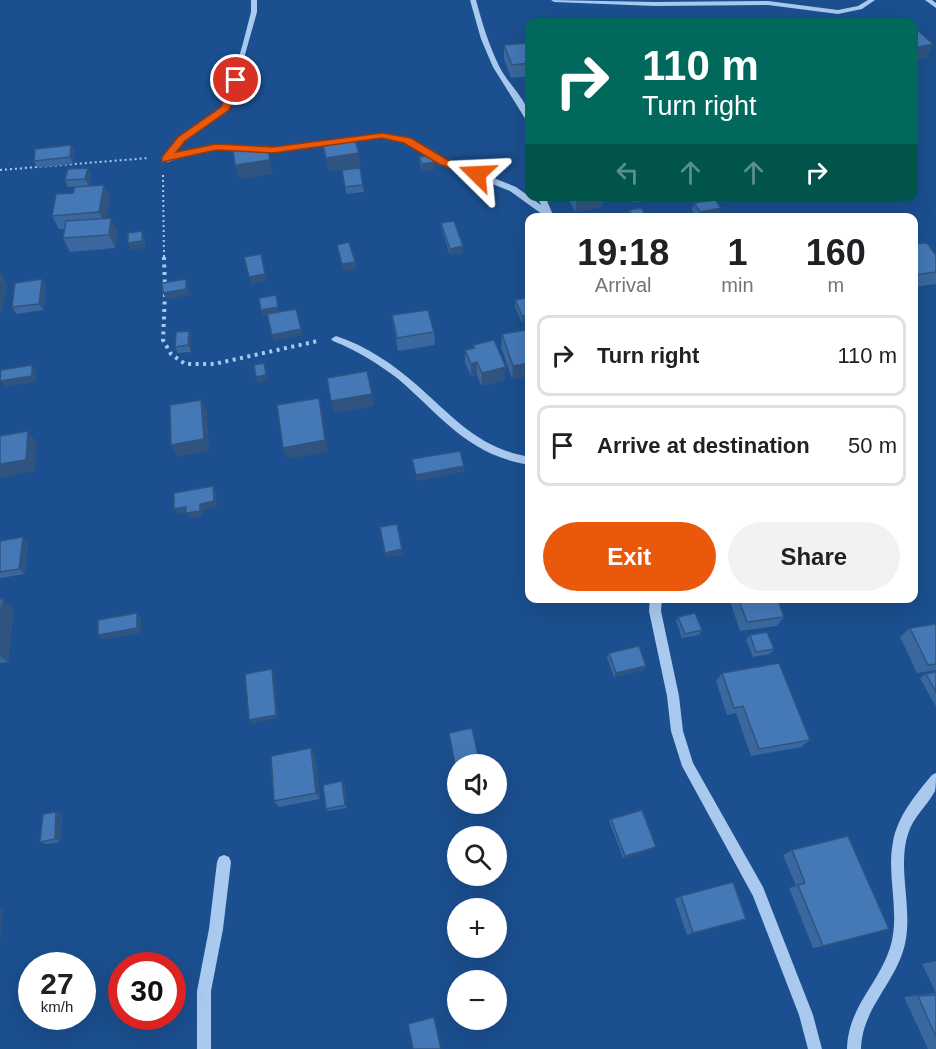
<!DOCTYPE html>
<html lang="en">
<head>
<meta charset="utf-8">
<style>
	:root { --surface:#fff; --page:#f2f2f2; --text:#202124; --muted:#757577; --line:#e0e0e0; --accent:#ea580c }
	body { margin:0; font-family:Helvetica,sans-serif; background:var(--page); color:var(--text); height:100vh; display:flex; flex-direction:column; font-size:22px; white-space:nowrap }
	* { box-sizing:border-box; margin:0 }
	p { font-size:20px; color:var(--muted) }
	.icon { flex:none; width:33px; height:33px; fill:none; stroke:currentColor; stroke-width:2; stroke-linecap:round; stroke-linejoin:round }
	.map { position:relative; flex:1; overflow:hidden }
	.sheet { position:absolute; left:525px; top:213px; width:393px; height:390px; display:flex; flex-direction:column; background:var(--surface); border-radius:12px; box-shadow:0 6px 24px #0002 }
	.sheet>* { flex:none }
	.guide { position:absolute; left:525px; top:18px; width:393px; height:183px; border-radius:12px; box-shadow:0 6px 24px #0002; background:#00695c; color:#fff; overflow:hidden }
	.buttons { position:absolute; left:447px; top:754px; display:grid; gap:12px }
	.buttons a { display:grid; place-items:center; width:60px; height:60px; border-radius:50%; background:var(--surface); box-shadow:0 6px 24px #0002; font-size:30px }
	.speed { position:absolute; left:18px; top:952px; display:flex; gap:12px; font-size:30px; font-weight:700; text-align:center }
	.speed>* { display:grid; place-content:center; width:78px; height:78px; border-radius:50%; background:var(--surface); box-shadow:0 6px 24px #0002; line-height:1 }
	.speed small { font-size:15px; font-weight:400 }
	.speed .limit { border:9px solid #d22; background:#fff; color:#111 }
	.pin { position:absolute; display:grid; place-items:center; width:51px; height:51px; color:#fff; margin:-26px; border:3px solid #fff; border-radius:50%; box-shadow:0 2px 6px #0007 }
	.me { position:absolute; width:66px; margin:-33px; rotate:291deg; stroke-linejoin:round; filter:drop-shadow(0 0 4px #0008) }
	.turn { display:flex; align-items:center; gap:21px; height:126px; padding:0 18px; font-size:27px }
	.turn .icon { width:78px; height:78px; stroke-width:2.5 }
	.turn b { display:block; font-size:42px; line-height:51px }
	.lanes { display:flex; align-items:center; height:57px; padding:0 18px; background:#0003; justify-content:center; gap:30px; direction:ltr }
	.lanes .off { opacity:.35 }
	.eta { display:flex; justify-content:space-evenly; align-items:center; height:102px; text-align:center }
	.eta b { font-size:36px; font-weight:700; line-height:42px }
	.primary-button { display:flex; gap:12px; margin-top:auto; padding:12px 18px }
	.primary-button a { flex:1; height:69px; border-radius:36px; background:var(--accent); color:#fff; font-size:24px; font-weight:700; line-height:69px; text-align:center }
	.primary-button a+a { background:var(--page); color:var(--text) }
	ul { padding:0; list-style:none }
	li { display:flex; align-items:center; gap:18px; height:81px; margin:0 12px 9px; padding:0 6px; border:3px solid var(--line); border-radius:12px }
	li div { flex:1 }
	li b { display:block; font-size:22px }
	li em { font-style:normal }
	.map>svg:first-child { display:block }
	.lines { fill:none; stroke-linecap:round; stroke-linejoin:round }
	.path-far1 { stroke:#a9c9ee; stroke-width:2; stroke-dasharray:2 3; stroke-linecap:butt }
	.path { stroke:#a9c9ee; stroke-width:4; stroke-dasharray:3 4.5; stroke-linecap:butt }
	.minor { fill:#a9c9ee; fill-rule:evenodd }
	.wall { fill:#3a679d }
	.shaded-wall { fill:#305480 }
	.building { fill:#4478b7; stroke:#305480; stroke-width:1.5 }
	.route { fill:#ea580c; stroke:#983908; stroke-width:1.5 }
</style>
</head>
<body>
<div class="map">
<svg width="936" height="1049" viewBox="0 0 936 1049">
	<rect width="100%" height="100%" fill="#1b4f8f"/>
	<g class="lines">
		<path class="path-far1" d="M 0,170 L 149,158
			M 163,175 L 164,258"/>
		<path class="path" d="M 164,257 L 165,287
			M 165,294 L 163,340 L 171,354 L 185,364 L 214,364 L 318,341"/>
		<path class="minor" d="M 251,0 L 257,0 L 257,12 L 230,108 L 185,141 L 173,155 L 191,149 L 216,145 L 273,148 L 382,133 L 410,139 L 446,159 L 516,187 L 541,205 L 537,196 L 545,196 L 553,215 L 552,217 L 546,217 L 510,191 L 440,163 L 404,143 L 382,137 L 273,152 L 216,149 L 192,153 L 168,162 L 162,162 L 162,157 L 179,137 L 223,107 L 242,47 L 251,12 Z
			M 470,0 L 476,0 C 482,23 489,45 499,66 C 508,85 530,101 530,122 L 526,120 L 493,67 L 481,39 Z
			M 551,0 L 655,2 L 768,1 L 838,10 L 858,6 L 868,0 L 875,0 L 862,9 L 838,14 L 768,5 L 655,6 L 554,2 Z
			M 925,0 L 932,0 L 936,3 L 936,8 Z
			M 336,336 C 367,346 394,365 418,386 C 454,418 480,449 530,457 L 530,465 C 467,455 442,416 397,378 C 377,363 356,350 333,341 L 331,339 Z
			M 650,598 L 662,598 L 661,611 L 679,696 L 683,731 L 693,763 L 763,887 L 813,1015 L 822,1049 L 808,1049 L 799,1015 L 753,896 L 682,766 L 671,731 L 667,696 L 649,611 Z
			M 936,773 C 936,778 936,786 935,791 C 927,806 913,817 908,834 C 897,868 913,908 905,944 C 896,983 862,1008 861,1049 L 847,1049 C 848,1007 878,985 890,948 C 901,913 886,877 893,842 C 897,817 916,794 932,775 Z
			M 224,855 L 229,857 L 231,862 L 223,929 L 211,991 L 211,1049 L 197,1049 L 197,991 L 209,929 L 217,862 L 219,857 Z"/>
	</g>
	<path class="wall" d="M 530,43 L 530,76 L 511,78 L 504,59 L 504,45 Z
		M 322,141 L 361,167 L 329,171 Z
		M 71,145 L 74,152 L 73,164 L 37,168 L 34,161 Z
		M 419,157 L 435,162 L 435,169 L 422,171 L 420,164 Z
		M 88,168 L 91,175 L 89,186 L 104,185 L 110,198 L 106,218 L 118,231 L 115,248 L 70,252 L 63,238 L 65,229 L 59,229 L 52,216 L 73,193 L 82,186 L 68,187 L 65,180 Z
		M 360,168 L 364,192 L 346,194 L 342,170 Z
		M 567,196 L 603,196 L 602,207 L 575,212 Z
		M 630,196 L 660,196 L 634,203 Z
		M 694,203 L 718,215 L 706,218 L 697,218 L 692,210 Z
		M 629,210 L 646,218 L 628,218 Z
		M 441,223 L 463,246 L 463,253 L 450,255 L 442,230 Z
		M 914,244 L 936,255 L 936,284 L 914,287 Z
		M 42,279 L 46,286 L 43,310 L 16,314 L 12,307 Z
		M 530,297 L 530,322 L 522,323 L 515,307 L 515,300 Z
		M 392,315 L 434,332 L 435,345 L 398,351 L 394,328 Z
		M 526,330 L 512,379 L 501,347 L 502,334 Z
		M 189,331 L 191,337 L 191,352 L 178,353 L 175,347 Z
		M 473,345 L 505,380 L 481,386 L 477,375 L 471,376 L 465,363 L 465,350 L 473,349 Z
		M 0,541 L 28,543 L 25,574 L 0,578 Z
		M 729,598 L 777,598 L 784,617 L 777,626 L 740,631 Z
		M 0,599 L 3,599 L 14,608 L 8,662 L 0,663 Z
		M 678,617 L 702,630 L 699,635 L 682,638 L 676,621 Z
		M 936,624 L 936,670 L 917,673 L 900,637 L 910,628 Z
		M 750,635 L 774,649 L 770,654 L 753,657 L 746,640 Z
		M 609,653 L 644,670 L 614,677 L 607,658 Z
		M 936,672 L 936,707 L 920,678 L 926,674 Z
		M 722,673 L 810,740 L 801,747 L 751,756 L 736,713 L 727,715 L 716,681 Z
		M 315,755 L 320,799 L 279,807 L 274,801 Z
		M 344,784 L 347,808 L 328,811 L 326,809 Z
		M 56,812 L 62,814 L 60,842 L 46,844 L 40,842 Z
		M 611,819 L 653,849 L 623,858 L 609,821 Z
		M 848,836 L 823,946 L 813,948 L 789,888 L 796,886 L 783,855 L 792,850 Z
		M 681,896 L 746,919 L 687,935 L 675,899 Z
		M 936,961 L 936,1049 L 928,1049 L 904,997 L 936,993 L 922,964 Z"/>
	<path class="shaded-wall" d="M 933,44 L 927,58 L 914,60 L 914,48 Z
		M 71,145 L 74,152 L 73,164 L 70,157 Z
		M 267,145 L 273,174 L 239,179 L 235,165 Z
		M 359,153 L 361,167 L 329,171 L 326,158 Z
		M 435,162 L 435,169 L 422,171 L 422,164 Z
		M 88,168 L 91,175 L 89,186 L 85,179 Z
		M 104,185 L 110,198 L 105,225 L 99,212 Z
		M 586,196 L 603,196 L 602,207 L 575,212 L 577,198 Z
		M 636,196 L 660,196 L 634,203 Z
		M 721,208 L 718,215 L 706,218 L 698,218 L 700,212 Z
		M 111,218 L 118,231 L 115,248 L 109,235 Z
		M 142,231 L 145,238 L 145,248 L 131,250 L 128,243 Z
		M 463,246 L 463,253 L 450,255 L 450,249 Z
		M 261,254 L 267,281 L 251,284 L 249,277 Z
		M 355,262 L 356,269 L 344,271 L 342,264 Z
		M 0,272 L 8,285 L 1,314 L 0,312 Z
		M 42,279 L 46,286 L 43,310 L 39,304 Z
		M 186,279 L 188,286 L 189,295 L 166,300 L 163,293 Z
		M 276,295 L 280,313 L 263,316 L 261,310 Z
		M 530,315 L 530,322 L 522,323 L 522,316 Z
		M 301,329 L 303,335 L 274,341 L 272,335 Z
		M 189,331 L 191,337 L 191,352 L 188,345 Z
		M 477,362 L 477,375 L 471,376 L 471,364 Z
		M 264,363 L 268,381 L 258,383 L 256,377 Z
		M 530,363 L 530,376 L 512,379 L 513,366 Z
		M 32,365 L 36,372 L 36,382 L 5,387 L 0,381 Z
		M 506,367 L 505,380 L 481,386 L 482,373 Z
		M 372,394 L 374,406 L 334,413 L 331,401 Z
		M 319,398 L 322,410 L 328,452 L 287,459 L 283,448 Z
		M 201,400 L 207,412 L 209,451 L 177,457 L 171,445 Z
		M 28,431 L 37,443 L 35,471 L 0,478 L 0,464 Z
		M 464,466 L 464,472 L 416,481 L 416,475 Z
		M 213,486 L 216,492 L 217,507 L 203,510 L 203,516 L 190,519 L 186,513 Z
		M 186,507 L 189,512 L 178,515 L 174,509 Z
		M 23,537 L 28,543 L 25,574 L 19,569 Z
		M 402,549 L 403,555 L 386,558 L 385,553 Z
		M 3,599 L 14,608 L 8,662 L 0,656 L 0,621 Z
		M 137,613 L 141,617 L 141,633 L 102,640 L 98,635 Z
		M 646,666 L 644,670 L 614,677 L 616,673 Z
		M 272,669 L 274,674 L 278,718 L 252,724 L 249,720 Z
		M 311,748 L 315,755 L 320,799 L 316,793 Z
		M 342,781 L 344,784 L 347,808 L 345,805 Z
		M 56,812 L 62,814 L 60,842 L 55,839 Z
		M 656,847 L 653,849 L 623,858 L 625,856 Z
		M 0,908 L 3,909 L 0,941 Z"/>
	<path class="building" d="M 915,28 L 933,44 L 914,48 L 914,29 Z
		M 530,43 L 530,63 L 512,65 L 504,45 Z
		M 354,137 L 359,153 L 326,158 L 322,141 Z
		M 71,145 L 70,157 L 34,161 L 35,149 Z
		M 267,145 L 270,160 L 235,165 L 233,149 Z
		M 432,155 L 435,162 L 422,164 L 419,157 Z
		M 88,168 L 85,179 L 65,180 L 68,169 Z
		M 360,168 L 363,185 L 345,187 L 342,170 Z
		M 104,185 L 99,212 L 52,216 L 56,194 L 73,193 L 75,187 Z
		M 715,200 L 721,208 L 700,212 L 694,203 Z
		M 641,208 L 646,216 L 634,218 L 629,210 Z
		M 111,218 L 109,235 L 63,238 L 66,221 Z
		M 454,221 L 463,246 L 450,249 L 441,223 Z
		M 142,231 L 142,241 L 128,243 L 128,233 Z
		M 349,242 L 355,262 L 342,264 L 337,245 Z
		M 927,243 L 936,255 L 936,272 L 914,275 L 914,244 Z
		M 261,254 L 265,274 L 249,277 L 244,257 Z
		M 42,279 L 39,304 L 12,307 L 15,283 Z
		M 186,279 L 186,289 L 163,293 L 162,283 Z
		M 276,295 L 278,307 L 261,310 L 259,298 Z
		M 530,297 L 530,315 L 522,316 L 515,300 Z
		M 296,309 L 301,329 L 272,335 L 267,314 Z
		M 428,310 L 434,332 L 397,338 L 392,315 Z
		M 526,330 L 530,338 L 530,363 L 513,366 L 502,334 Z
		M 189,331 L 188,345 L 175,347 L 176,332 Z
		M 494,340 L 506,367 L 482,373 L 477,362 L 471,364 L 465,350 L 475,348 L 473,345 Z
		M 264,363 L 266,375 L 256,377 L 254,365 Z
		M 32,365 L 32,376 L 0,381 L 1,370 Z
		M 367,371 L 372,394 L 331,401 L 327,378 Z
		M 319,398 L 325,440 L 283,448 L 277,405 Z
		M 201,400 L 204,439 L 171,445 L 170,405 Z
		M 28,431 L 26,460 L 0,464 L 0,436 Z
		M 460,451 L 464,466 L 416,475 L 412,459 Z
		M 213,486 L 214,501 L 200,504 L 200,511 L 186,513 L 186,507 L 174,509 L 174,493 Z
		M 397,524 L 402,549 L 385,553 L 380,527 Z
		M 23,537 L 19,569 L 0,572 L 0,541 Z
		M 738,598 L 777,598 L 784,617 L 747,622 Z
		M 0,599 L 3,599 L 0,621 Z
		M 137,613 L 137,628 L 98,635 L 98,620 Z
		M 695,613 L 702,630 L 685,634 L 678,617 Z
		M 936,624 L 936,664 L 928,665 L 910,628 Z
		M 767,632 L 774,649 L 756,652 L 750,635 Z
		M 639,646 L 646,666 L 616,673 L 609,653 Z
		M 779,663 L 810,740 L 759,749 L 743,706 L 734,708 L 722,673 Z
		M 272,669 L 276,715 L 249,720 L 245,674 Z
		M 936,672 L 936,692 L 926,674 Z
		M 472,728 L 480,765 L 458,765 L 458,779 L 449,733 Z
		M 311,748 L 316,793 L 274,801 L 271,756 Z
		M 342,781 L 345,805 L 326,809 L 323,785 Z
		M 642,810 L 656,847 L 625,856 L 611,819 Z
		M 56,812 L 55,839 L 40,842 L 43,814 Z
		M 848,836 L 889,929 L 823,946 L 798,885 L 805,883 L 792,850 Z
		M 733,882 L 746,919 L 693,933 L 681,896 Z
		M 936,995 L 936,1037 L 918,996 Z
		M 434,1017 L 441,1049 L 413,1049 L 408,1024 Z"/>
	<path class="route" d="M 233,78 L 240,80 L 229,110 L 185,141 L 176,152 L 216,144 L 273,147 L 382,133 L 411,138 L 446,159 L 482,174 L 474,177 L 439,164 L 404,143 L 382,138 L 273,153 L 216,150 L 162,162 L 162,157 L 178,137 L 221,107 Z"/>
</svg>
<div class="buttons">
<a><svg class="icon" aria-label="sound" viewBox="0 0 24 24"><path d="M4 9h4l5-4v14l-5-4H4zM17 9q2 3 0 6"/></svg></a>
<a><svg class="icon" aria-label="search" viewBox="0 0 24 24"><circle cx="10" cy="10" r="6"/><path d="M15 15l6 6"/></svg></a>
<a>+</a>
<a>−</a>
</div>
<div class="speed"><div>27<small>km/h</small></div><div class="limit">30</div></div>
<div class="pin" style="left:236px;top:80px;background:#d93025"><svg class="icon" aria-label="arrive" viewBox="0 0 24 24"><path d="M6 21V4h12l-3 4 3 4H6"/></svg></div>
<svg class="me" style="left:477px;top:174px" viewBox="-20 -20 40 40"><path d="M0-17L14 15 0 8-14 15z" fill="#ea580c" stroke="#fff" stroke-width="4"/></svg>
<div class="guide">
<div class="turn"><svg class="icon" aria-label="right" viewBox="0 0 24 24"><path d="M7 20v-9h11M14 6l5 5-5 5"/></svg><div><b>110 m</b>Turn right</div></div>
<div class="lanes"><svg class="icon off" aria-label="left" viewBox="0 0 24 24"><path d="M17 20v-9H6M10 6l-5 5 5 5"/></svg><svg class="icon off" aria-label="ahead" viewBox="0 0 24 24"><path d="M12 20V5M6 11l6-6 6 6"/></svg><svg class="icon off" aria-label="ahead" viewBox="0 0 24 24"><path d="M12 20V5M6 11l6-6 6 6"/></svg><svg class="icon" aria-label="right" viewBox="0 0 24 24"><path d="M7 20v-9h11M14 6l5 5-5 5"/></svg></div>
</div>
<section class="sheet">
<div class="eta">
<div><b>19:18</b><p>Arrival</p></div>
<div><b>1</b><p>min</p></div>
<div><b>160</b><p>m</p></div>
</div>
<ul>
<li><svg class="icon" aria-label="right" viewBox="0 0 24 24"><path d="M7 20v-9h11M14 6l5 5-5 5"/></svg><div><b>Turn right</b></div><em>110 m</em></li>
<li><svg class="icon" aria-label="arrive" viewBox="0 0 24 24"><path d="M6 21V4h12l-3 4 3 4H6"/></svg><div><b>Arrive at destination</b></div><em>50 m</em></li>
</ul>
<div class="primary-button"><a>Exit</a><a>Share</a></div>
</section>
</div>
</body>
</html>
